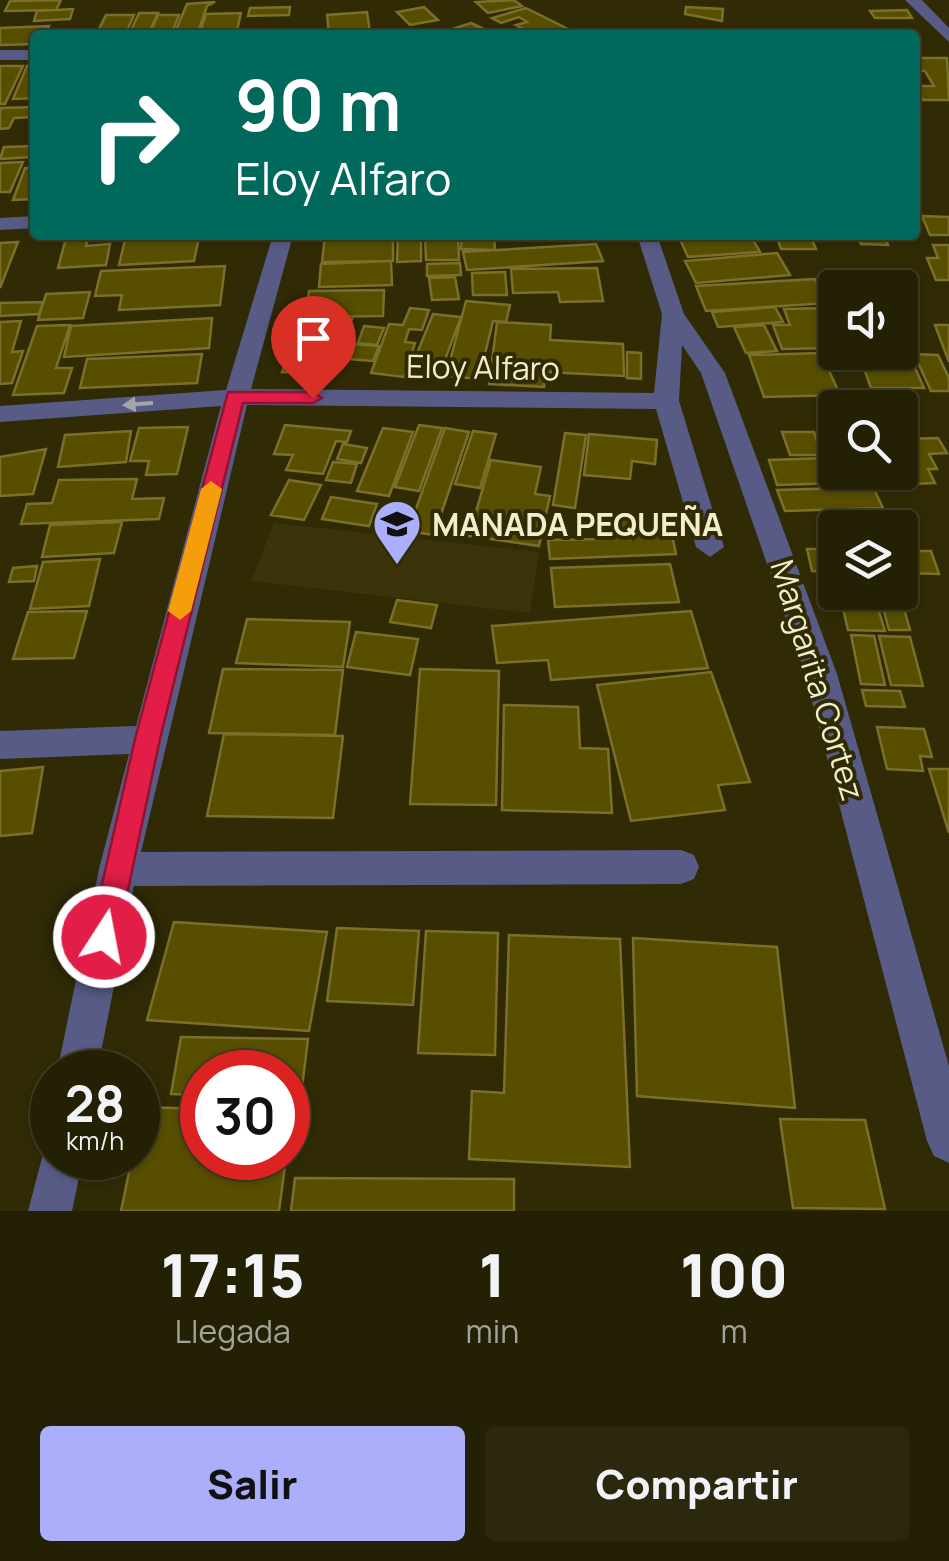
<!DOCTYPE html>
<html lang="es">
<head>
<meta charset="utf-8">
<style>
	:root { --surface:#242004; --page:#2c280e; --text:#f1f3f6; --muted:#a3a39a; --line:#413e26; --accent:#abaffb }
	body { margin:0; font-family:Manrope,sans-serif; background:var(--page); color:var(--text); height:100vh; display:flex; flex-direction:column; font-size:38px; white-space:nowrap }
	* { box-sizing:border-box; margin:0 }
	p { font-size:32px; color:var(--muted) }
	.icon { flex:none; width:55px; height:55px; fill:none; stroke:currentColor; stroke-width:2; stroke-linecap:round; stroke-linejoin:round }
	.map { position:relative; height:1211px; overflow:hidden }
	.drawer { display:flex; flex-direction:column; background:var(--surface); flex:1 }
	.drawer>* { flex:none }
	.banner { position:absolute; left:30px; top:30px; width:890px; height:210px; border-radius:10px; box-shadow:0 2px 8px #0004,0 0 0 2px var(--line); background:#00695c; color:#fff; overflow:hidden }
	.tools { position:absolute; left:818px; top:270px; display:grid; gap:20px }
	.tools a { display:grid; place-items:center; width:100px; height:100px; border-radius:10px; background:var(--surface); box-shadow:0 2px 8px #0004,0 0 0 2px var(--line); font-size:50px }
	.speed { position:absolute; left:30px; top:1050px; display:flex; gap:20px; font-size:50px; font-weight:700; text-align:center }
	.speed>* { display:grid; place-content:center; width:130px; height:130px; border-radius:50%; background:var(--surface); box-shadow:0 2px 8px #0004,0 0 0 2px var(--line); line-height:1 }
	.speed small { font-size:25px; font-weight:400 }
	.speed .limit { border:15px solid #d22; background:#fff; color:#111 }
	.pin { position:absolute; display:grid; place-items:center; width:85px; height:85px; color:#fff; margin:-102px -42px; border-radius:50% 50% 50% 0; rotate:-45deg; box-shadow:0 0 10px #0007 }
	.pin .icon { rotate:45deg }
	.me { position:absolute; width:110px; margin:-55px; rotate:11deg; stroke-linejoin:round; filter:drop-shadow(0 0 8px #0008) }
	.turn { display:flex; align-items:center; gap:35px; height:210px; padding:0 40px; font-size:45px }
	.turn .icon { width:130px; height:130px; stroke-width:2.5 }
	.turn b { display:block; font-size:70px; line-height:85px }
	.eta { display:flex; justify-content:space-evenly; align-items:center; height:170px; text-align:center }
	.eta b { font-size:60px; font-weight:800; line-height:70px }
	.primary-button { display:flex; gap:20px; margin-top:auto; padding:20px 40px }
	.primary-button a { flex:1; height:115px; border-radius:10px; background:var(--accent); color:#111; font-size:40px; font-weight:800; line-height:115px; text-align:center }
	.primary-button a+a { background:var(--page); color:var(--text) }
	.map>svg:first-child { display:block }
	.built { fill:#3b340a }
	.building { fill:#584e00; stroke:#7a702b; stroke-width:2.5 }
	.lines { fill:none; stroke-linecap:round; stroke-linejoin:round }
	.minor { fill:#585b85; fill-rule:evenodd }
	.oneway { fill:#a5a4a8 }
	.route { fill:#e11d48; stroke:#92132f; stroke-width:2.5 }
	.slow { fill:#f59e0b }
	.labels { text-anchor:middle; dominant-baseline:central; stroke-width:8; stroke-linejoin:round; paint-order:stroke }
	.street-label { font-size:32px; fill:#f2eecc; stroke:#302b05 }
	.poi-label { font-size:32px; font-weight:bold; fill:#f2eecc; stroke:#302b05; text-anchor:start }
</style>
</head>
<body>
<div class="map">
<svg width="949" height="1211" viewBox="0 0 949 1211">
	<rect width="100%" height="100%" fill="#302b05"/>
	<path class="built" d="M 274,523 L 539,552 L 530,613 L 251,581 Z"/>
	<path class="building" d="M 61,0 L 56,10 L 5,11 L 10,1 Z
		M 514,0 L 522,6 L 488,13 L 476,2 Z
		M 215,2 L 207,6 L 197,35 L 174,35 L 187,4 Z
		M 290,7 L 289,15 L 248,16 L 250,8 Z
		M 424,7 L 438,20 L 410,25 L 397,12 Z
		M 686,7 L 723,9 L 722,21 L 685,14 Z
		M 526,8 L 570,30 L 535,35 L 516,25 L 527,22 L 519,17 L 501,23 L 492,18 Z
		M 73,9 L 70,19 L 34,21 L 37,11 Z
		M 907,10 L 912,18 L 875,18 L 870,11 Z
		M 367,12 L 370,32 L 329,34 L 327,15 Z
		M 139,13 L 158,13 L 148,35 L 129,35 Z
		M 241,13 L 236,35 L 199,35 L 206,14 Z
		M 106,15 L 134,15 L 125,35 L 96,35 Z
		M 158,15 L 179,15 L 171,35 L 149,35 Z
		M 471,23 L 486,30 L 470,35 L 449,30 Z
		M 49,26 L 45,35 L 35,35 L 35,44 L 0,45 L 0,28 Z
		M 915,58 L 947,58 L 949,100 L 923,100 L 915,86 L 934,86 L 925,71 L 915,71 Z
		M 35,65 L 35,98 L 13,99 L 27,66 Z
		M 0,66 L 23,66 L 5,104 L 0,104 Z
		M 35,107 L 35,117 L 14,118 L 9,128 L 0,129 L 0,108 Z
		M 35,146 L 32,157 L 0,159 L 4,147 Z
		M 23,162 L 10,192 L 0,192 L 0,163 Z
		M 25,168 L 35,168 L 35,199 L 13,200 Z
		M 922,216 L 949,217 L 949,235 L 930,235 Z
		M 325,235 L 393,235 L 393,261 L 322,262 Z
		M 398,235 L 421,235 L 421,261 L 397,262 Z
		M 425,235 L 458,235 L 459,260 L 426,260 Z
		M 462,235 L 494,235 L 495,250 L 461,249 Z
		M 678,235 L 771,235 L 751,236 L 760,252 L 688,257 Z
		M 776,235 L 810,235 L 816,249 L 781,249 Z
		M 858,235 L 884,235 L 888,245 L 861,244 Z
		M 88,237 L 86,246 L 110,244 L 106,265 L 58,268 L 66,238 Z
		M 199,237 L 194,261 L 119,265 L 125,240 Z
		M 18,242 L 0,288 L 0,243 Z
		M 596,244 L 603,261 L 467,270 L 463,252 Z
		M 933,245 L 949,245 L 949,280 L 936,280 L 927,258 L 938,258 Z
		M 777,253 L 790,275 L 696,283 L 685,261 Z
		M 391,261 L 392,285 L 319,287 L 321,264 Z
		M 460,263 L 461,275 L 427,276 L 427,264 Z
		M 225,266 L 220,305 L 119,310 L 122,295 L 95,296 L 101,271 Z
		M 597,268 L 603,301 L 560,302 L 558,292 L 513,293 L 511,269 Z
		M 505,272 L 507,295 L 473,295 L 472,273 Z
		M 455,277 L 459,299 L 432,300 L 429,278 Z
		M 815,279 L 829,303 L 706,311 L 696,286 Z
		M 384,290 L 383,316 L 305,317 L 309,291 Z
		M 90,292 L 83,318 L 38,320 L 46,294 Z
		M 466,301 L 510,305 L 506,322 L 493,321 L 479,379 L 446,376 Z
		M 43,302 L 39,314 L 0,316 L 0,303 Z
		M 775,307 L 783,322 L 718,327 L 712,312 Z
		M 410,308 L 429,310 L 422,330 L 409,329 L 405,342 L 415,343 L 404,377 L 371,373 L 389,324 L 403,325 Z
		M 827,308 L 835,327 L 835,348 L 782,349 L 773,325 L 790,325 L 784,309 Z
		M 433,314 L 461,317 L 443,365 L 414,361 Z
		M 212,318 L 209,348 L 64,357 L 71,326 Z
		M 352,319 L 333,375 L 282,372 L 301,320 Z
		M 21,321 L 12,352 L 23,351 L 12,383 L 0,384 L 0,322 Z
		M 497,322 L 551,325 L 550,340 L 623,344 L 624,376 L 546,372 L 544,387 L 489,384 Z
		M 70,325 L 56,368 L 72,368 L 64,393 L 13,395 L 37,326 Z
		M 764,325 L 777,351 L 746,353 L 734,327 Z
		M 935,325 L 949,325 L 949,362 Z
		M 364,326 L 384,328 L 377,345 L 358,343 Z
		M 352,344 L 379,346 L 373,361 L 346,359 Z
		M 627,352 L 641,353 L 641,379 L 627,378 Z
		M 821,353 L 840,395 L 764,397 L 749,355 Z
		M 202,354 L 197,383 L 80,388 L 87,359 Z
		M 914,354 L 938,355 L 949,378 L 949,391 L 931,391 Z
		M 862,363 L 913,363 L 924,388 L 871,388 Z
		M 285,425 L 351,431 L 347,442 L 336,441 L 323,474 L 286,470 L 293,455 L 274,454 Z
		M 419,425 L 442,428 L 419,491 L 395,487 Z
		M 188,427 L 177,474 L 146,475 L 149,461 L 130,461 L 139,428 Z
		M 383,428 L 413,432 L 389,496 L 357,491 Z
		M 445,428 L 469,432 L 434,535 L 408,531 Z
		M 131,431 L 126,462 L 58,467 L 65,435 Z
		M 473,431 L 496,434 L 480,488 L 455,484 Z
		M 782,432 L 814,432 L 821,455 L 790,455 Z
		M 565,433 L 586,435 L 575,508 L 553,505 Z
		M 589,434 L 657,440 L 655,464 L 632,461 L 630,479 L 584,475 Z
		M 938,438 L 947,453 L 929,454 L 937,469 L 928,469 L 935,483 L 910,484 L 900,463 L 900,439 Z
		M 343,444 L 367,448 L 361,463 L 337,459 Z
		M 46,449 L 33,494 L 0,496 L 0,457 Z
		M 826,458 L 836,483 L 777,485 L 769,460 Z
		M 491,460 L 541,467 L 535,494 L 550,496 L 539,546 L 469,536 Z
		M 333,462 L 357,464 L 351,483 L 326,480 Z
		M 837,472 L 862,472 L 866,482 L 841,483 Z
		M 137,479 L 132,499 L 164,498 L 159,519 L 21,524 L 27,504 L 52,503 L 59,480 Z
		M 289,480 L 321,485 L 304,520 L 271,515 Z
		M 873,487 L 883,508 L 785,511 L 777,490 Z
		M 331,497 L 377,504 L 369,526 L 322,519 Z
		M 637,515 L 642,536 L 672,535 L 676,554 L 550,559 L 548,540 L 599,539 L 595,516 Z
		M 122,522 L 114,553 L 42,557 L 50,525 Z
		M 807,549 L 835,549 L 835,572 L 812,571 Z
		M 900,551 L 931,551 L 939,574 L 900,573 Z
		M 100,559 L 89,606 L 30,609 L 43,562 Z
		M 670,564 L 679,602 L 555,607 L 551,568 Z
		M 37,566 L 34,581 L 9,582 L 13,568 Z
		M 839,592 L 874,592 L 876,602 L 841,601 Z
		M 397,600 L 437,605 L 431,628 L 390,622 Z
		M 842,604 L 877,605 L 885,631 L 848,630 Z
		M 882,604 L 903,605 L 910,630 L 889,630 Z
		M 87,611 L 74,658 L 13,659 L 28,612 Z
		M 691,611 L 708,668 L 551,680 L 548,660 L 497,663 L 492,626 Z
		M 247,619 L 350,622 L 343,667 L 236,663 Z
		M 356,632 L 418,639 L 410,675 L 347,667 Z
		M 851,635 L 874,636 L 885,685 L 861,684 Z
		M 879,636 L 910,637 L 923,686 L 891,685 Z
		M 223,669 L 343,670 L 335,735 L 209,733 Z
		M 420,669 L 499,671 L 496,805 L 410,804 Z
		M 711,672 L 750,782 L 718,785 L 725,810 L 631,821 L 597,685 Z
		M 862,690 L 900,691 L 905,707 L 866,706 Z
		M 504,705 L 578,707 L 580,748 L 608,749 L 612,813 L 502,810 Z
		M 877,727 L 924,729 L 932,757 L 920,756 L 923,771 L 887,769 Z
		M 224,734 L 343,736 L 333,818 L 207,816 Z
		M 43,767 L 32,833 L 0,836 L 0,771 Z
		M 929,769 L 949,769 L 949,833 Z
		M 174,922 L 327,932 L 309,1031 L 147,1020 Z
		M 337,928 L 419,931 L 413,1005 L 327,1001 Z
		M 426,931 L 498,933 L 495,1055 L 418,1053 Z
		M 509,935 L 620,939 L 630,1167 L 469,1159 L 472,1091 L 504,1093 Z
		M 633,938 L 777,947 L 795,1108 L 637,1096 Z
		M 181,1037 L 308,1039 L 301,1096 L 288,1096 L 288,1072 L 202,1072 L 202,1095 L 171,1094 Z
		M 143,1107 L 202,1109 L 202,1158 L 286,1158 L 279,1211 L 121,1211 L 132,1158 L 138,1158 Z
		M 780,1119 L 865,1120 L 885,1209 L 793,1208 Z
		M 295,1178 L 514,1179 L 514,1211 L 291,1211 Z"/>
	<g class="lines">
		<path class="minor" d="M 905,0 L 922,0 L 949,28 L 949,42 Z
			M 0,50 L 35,50 L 35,60 L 0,60 Z
			M 35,216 L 35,228 L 0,230 L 0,218 Z
			M 273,235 L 293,235 L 251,389 L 654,393 L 662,314 L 637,235 L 657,235 L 684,314 L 725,373 L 837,674 L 949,1066 L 949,1163 L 934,1156 L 927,1141 L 805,674 L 701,373 L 682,345 L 679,401 L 724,547 L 710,557 L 696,547 L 656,409 L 247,405 L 141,852 L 681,850 L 694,855 L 699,867 L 694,879 L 681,884 L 134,886 L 97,1072 L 57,1072 L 99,869 L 129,754 L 0,759 L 0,731 L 136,726 L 221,406 L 0,422 L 0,406 L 226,390 Z
			M 52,1140 L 52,1158 L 83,1158 L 72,1211 L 28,1211 L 46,1143 Z"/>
	</g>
	<defs><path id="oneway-solid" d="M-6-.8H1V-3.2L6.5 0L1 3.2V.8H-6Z" transform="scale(2.5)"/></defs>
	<use class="oneway" href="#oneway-solid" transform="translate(138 404) rotate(176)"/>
	<path class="route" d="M 228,392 L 313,392 L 322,398 L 313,403 L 243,403 L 160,739 L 118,937 L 114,947 L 104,951 L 94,947 L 90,937 L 135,739 Z"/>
	<path class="slow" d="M 211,481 L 222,489 L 191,611 L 180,620 L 168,611 L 201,489 Z"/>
	<defs>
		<g id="school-pin" transform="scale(2.5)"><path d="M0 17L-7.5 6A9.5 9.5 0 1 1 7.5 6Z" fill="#abaffb" stroke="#302b05"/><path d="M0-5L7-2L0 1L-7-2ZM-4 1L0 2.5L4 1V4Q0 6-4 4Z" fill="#111"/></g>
	</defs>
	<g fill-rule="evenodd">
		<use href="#school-pin" x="397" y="524"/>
	</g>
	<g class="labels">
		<g class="street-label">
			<text transform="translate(483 367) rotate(1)">Eloy Alfaro</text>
			<text transform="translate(818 680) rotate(73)">Margarita Cortez</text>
		</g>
		<g class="poi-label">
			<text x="432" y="524">MANADA PEQUEÑA</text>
		</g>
	</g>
</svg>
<div class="tools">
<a><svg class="icon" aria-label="sound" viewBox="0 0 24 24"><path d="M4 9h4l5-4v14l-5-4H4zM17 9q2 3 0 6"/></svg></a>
<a><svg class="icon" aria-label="search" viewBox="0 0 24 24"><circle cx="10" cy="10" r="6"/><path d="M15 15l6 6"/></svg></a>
<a><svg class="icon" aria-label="layers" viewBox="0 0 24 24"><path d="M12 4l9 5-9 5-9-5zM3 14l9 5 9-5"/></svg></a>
</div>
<div class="speed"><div>28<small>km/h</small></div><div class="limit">30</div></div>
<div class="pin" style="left:313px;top:398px;background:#d93025"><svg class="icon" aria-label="arrive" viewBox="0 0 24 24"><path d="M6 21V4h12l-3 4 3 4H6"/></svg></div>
<svg class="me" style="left:104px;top:937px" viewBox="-20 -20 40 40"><circle r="17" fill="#e11d48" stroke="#fff" stroke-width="3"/><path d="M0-11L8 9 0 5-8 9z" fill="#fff"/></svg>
<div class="banner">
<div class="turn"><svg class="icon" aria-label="right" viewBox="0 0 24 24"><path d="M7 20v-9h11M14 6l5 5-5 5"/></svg><div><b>90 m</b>Eloy Alfaro</div></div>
</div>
</div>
<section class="drawer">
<div class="eta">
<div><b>17:15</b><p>Llegada</p></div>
<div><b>1</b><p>min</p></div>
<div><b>100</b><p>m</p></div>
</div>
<div class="primary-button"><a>Salir</a><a>Compartir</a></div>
</section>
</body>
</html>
